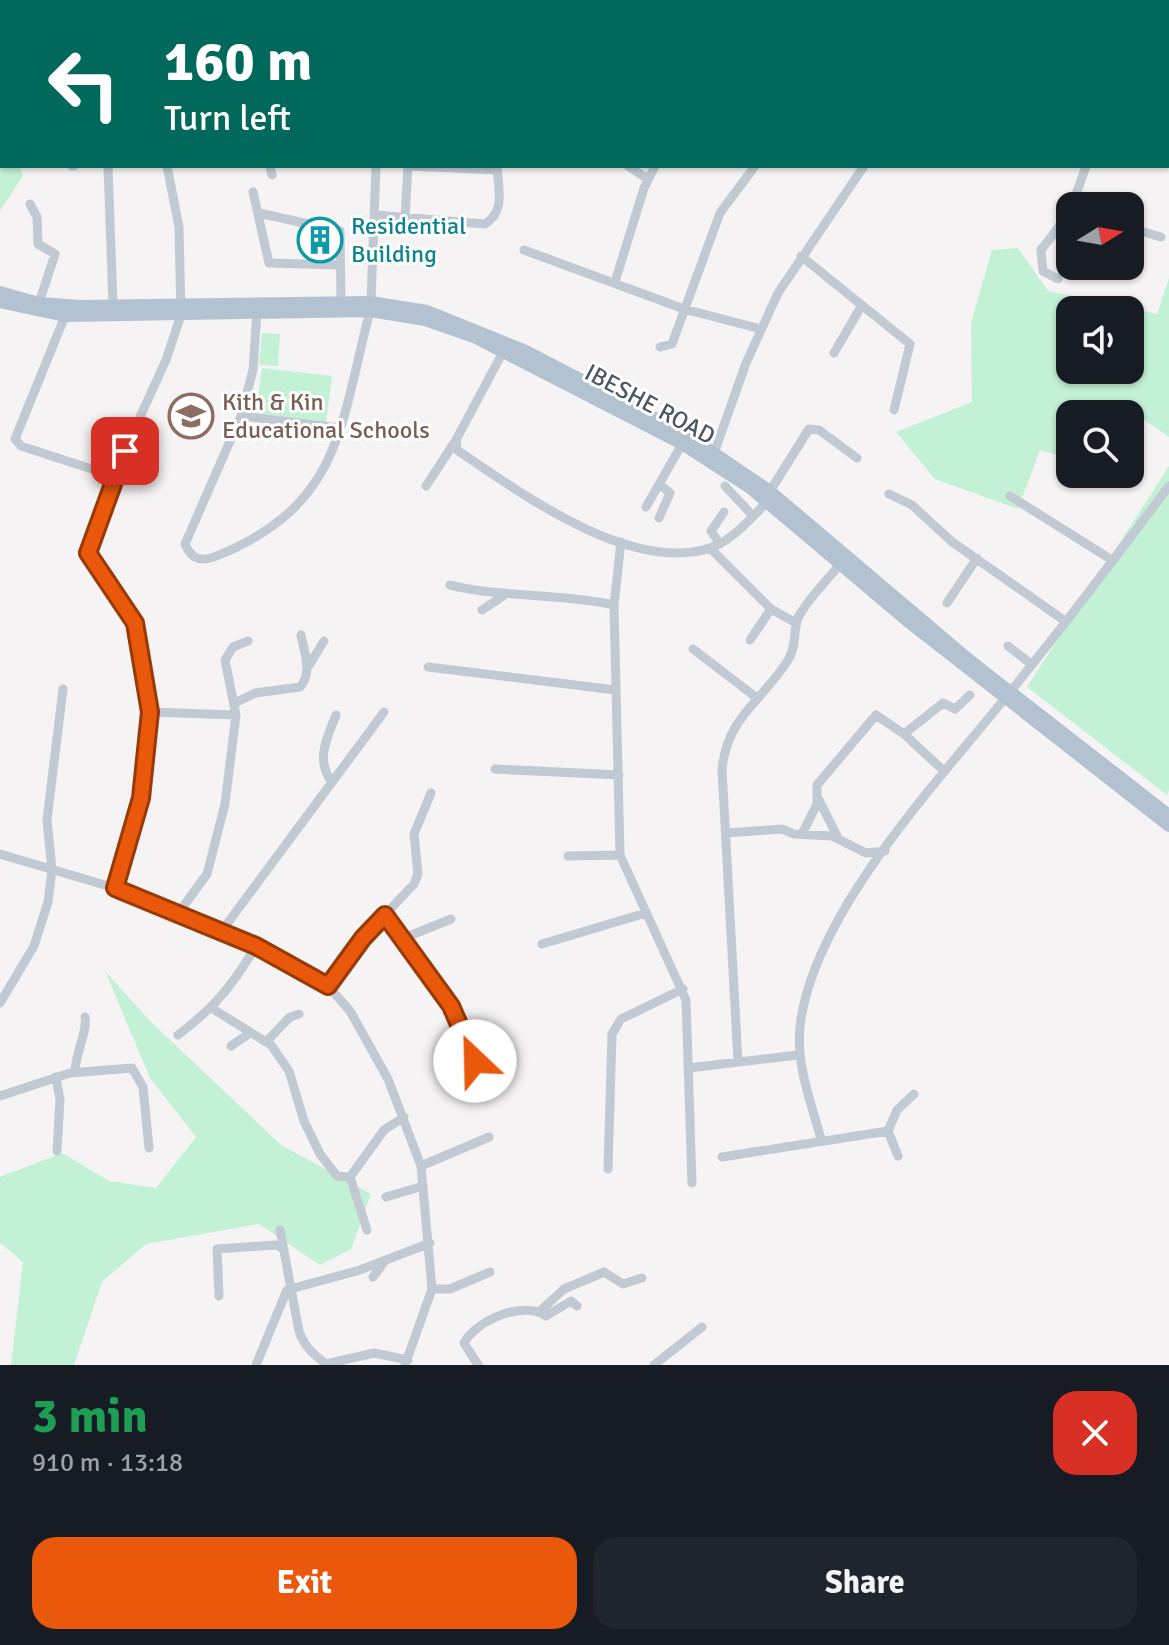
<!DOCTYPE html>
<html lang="en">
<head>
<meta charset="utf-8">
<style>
	:root { --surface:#171b24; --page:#20242c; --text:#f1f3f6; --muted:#9ea1a6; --accent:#ea580c }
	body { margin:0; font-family:Signika,sans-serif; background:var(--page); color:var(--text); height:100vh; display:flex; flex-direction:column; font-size:30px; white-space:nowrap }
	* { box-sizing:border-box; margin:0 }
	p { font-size:26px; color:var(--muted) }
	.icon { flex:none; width:44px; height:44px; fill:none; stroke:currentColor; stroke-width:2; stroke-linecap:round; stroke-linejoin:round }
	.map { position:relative; height:1365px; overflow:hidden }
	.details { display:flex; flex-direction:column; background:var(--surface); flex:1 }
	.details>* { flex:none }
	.guide { position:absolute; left:0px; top:0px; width:1170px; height:168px; box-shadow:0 2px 6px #0004; background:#00695c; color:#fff; overflow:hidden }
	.needle { width:52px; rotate:79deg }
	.fabs { position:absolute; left:1056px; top:192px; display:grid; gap:16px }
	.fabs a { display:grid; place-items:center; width:88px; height:88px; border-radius:16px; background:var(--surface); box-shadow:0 2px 6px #0004; font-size:40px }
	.pin { position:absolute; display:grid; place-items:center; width:68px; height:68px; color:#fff; margin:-34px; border-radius:16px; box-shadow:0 4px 12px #0006 }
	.me { position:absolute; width:88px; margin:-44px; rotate:336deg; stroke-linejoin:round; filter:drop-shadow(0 0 6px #0008) }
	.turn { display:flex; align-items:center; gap:28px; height:168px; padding:0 32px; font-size:36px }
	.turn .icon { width:104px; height:104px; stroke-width:2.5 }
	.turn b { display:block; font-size:56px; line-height:68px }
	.round { display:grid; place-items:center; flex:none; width:84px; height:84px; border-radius:24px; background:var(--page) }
	.overview { display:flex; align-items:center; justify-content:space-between; height:136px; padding:0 32px }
	h1 { font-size:48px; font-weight:700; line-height:60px; color:#1e9e55 }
	.primary-button { display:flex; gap:16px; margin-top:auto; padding:16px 32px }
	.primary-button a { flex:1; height:92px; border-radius:24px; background:var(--accent); color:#fff; font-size:32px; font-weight:700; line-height:92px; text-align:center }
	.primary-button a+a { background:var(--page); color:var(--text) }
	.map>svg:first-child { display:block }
	.green { fill:#c3f1d5; fill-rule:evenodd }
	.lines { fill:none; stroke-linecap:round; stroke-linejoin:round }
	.minor { stroke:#c1cad2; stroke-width:9 }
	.major { stroke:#b3c2d1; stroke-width:12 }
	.route-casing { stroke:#983908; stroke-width:20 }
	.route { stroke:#ea580c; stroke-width:14 }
	.labels { text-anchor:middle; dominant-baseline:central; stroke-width:6; stroke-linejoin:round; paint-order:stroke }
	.culture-label { font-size:24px; fill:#0d838f; stroke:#fff; text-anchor:start }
	.education-label { font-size:24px; fill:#785e54; stroke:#fff; text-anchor:start }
	.street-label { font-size:24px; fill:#4a5661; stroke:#fff }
</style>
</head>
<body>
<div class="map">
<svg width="1169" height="1365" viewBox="0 0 1169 1365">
	<rect width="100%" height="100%" fill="#f5f3f3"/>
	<path class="green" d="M 596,0 L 844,1 L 598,2 Z
		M 0,115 L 2,166 L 19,166 L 23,176 L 0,211 Z
		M 1018,248 L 1048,291 L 1157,314 L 1169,278 L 1169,437 L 1144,420 L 1130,432 L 1130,414 L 1070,414 L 1070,459 L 1040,450 L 1018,509 L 935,479 L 896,432 L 972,402 L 971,323 L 992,250 ZM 1070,310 L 1130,310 L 1130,370 L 1070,370 Z
		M 262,333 L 280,334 L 278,366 L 259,365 Z
		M 262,368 L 332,376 L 326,422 L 256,413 Z
		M 1169,466 L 1169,790 L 1167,795 L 1027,687 Z
		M 105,971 L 150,1021 L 281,1145 L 371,1194 L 351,1249 L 320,1265 L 259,1224 L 146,1244 L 102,1282 L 74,1365 L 11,1365 L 23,1262 L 0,1243 L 0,1177 L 62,1153 L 109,1181 L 156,1188 L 196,1137 L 150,1078 Z"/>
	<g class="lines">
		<path class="minor" d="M 45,0 L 45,2
			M 146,0 L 146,2
			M 410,0 L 415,2
			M 254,2 L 255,0
			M 365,2 L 365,0
			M 402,2 L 403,0
			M 507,2 L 507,0
			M 0,39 L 2,39
			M 1168,147 L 1169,148
			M 72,166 L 74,166
			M 108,166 L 113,305
			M 270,166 L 272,175
			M 408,166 L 497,170
			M 628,166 L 648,179
			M 253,192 L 269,263 L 340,265
			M 30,204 L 37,217 L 38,244 L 55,254 L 39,303
			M 1072,206 L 1086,166
			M 259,213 L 340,231 L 341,301
			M 375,215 L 485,224 C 506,211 498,188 497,166
			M 405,218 L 408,166
			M 1130,228 L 1161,237
			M 524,250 L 684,309 L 761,329
			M 801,256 L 910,344 L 894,410
			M 1058,279 L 1043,271 L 1041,250 L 1070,212
			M 615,282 L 644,188 L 655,166
			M 371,302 L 376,166
			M 257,311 L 253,370 L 241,416 L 185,544 C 192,561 203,562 219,555 C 342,504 340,425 370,311
			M 65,316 L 15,439 L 21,446 L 113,476
			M 660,347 L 672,344 L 720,213 L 755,166
			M 834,353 L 862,305
			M 241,416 L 340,428
			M 456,440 L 457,450 C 519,492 630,574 710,548 C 732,541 751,518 767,502
			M 712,459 L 746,363 L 778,293 L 864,166
			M 426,486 L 456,440 L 504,350
			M 725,486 L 753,516
			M 770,491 L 809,429 L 819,430 L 857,458
			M 889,494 L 912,505 L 951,541 L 1065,621
			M 1010,496 L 1112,560
			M 646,507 L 682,444
			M 659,518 L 670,493 L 659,484
			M 621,542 L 614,605 L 620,855 L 686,1000 L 692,1183
			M 720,544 L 711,531 L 724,512
			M 710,548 L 771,609 L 796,623
			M 450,585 C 504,598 559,593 614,605
			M 947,603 L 977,558
			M 482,610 L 503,596
			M 750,640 L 771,609
			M 1008,646 L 1031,664
			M 693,649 L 757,698
			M 308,667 L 324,641
			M 428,667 L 615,690
			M 235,703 L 255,693 L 300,687 C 313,673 304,651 301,635
			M 150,712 L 236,715
			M 904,734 L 943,703 L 955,709 L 970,695
			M 495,769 L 619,775
			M 332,782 C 315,760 327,738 336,715
			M 818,798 L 838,838
			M 726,833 L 782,829 L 794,834 L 832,836 L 866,853 L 885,851
			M 802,834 L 817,804 L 817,785 L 876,715 L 904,734 L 944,771
			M 0,854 L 115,888 L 256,946 L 328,986 L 350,1011 L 388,1079 L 421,1166 L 432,1289 L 405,1365
			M 568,856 L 620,855
			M 115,888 L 141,798 L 150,712 L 135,623 L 127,606 L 93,564 L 88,545 L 113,476 L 166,360 L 181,315 L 179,227 L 167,166
			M 177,915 L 207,874 L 225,804 L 236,715 L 225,660 L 233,647 L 248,641
			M 385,915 L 451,1006 L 476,1058 L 446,1082
			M 221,932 L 384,712
			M 404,938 L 451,919
			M 542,944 L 646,913
			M 328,986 L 363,938 L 414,884 L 418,874 L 414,834 L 431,793
			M 0,1003 L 34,946 L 48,902 L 52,870 L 47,820 L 63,689
			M 213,1009 L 271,1045 L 289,1071 L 304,1121 L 320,1154 L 337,1176 L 350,1177
			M 178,1035 C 215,1007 232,986 256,946
			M 266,1042 L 290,1017 L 299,1014
			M 231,1046 L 250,1033
			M 738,1062 L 722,769 C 728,715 762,702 788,660 C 797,646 793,631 798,618 C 807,599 827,581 840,564
			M 689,1068 L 798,1055
			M 75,1072 C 75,1054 88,1031 85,1017
			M 56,1077 L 60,1100 L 57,1151
			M 0,1096 L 70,1073 L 132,1068 L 143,1087 L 149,1148
			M 821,1139 C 811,1102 796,1065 800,1027 C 812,914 937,783 1006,697 C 1062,628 1116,557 1169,486
			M 898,1156 L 888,1131 L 897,1110 L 914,1094
			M 722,1157 L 888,1131
			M 421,1166 L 489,1137
			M 608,1169 L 612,1034 L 621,1019 L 683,989
			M 350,1177 L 384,1130 L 404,1117
			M 350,1177 L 367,1230
			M 386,1197 L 423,1186
			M 280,1230 L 299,1331 C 304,1346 313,1354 326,1364 L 374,1353 L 408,1360
			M 373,1277 L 384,1262
			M 432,1289 L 450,1289 L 490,1272
			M 219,1296 L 217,1249 L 276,1245 L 284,1249
			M 540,1311 L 564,1289 L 604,1272 L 623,1284 L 642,1278
			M 256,1365 L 287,1290 L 360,1270 L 430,1243
			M 478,1365 L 464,1343 C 476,1320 524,1300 546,1316 L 571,1301 L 577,1306
			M 654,1365 L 702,1327"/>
		<path class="major" d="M 0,292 L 39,303 L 80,306 L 371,302 L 427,311 L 526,351 L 686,434 L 770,491 L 972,662 L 1169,815
			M 0,302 L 65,316 L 370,311 L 425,320 L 474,337 L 682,444 L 750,488 L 906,620 L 1169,826"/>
	</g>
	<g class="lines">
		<g class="route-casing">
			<path id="route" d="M 125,451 L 88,553 L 135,623 L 150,712 L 141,798 L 115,888 L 256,946 L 328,986 L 363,938 L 385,915 L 451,1006 L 475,1061"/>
		</g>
		<use href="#route" class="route"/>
	</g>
	<defs>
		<g id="building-ring" transform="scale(2.3)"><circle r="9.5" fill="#fff" stroke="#0f9aa8" stroke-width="1.5"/><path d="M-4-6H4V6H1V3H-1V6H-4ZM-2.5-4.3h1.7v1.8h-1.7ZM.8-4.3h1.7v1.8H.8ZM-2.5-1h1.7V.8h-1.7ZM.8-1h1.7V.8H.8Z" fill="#0f9aa8"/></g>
		<g id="school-ring" transform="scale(2.3)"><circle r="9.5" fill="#fff" stroke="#8d6e63" stroke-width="1.5"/><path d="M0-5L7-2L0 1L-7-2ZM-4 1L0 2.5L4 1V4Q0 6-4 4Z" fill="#8d6e63"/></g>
	</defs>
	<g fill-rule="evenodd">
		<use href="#building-ring" x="320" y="240"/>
		<use href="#school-ring" x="191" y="416"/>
	</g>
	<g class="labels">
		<g class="culture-label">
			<text x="351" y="226">Residential<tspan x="351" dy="28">Building</tspan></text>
		</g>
		<g class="education-label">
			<text x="222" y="402">Kith &amp; Kin<tspan x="222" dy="28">Educational Schools</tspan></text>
		</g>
		<g class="street-label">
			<text transform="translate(650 404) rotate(28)">IBESHE ROAD</text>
		</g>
	</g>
</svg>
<div class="fabs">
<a><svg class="needle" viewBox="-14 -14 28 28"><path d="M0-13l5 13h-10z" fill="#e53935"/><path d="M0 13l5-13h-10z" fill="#9ea1a6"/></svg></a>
<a><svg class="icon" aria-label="sound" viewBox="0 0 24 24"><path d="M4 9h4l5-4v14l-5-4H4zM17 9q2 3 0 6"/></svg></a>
<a><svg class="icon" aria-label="search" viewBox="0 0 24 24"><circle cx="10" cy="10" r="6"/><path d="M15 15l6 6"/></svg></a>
</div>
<div class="pin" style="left:125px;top:451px;background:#d93025"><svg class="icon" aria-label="arrive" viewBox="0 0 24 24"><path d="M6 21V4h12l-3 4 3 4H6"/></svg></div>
<svg class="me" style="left:475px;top:1061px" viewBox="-20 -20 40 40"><circle r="19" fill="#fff"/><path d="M0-13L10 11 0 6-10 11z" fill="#ea580c"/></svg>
<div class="guide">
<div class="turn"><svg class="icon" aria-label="left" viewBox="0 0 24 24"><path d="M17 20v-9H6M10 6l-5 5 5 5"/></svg><div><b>160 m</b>Turn left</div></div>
</div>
</div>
<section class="details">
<div class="overview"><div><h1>3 min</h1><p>910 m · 13:18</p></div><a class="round" style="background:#d93025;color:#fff"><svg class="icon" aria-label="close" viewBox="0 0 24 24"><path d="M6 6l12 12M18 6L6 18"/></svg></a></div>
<div class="primary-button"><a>Exit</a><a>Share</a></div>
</section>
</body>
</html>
